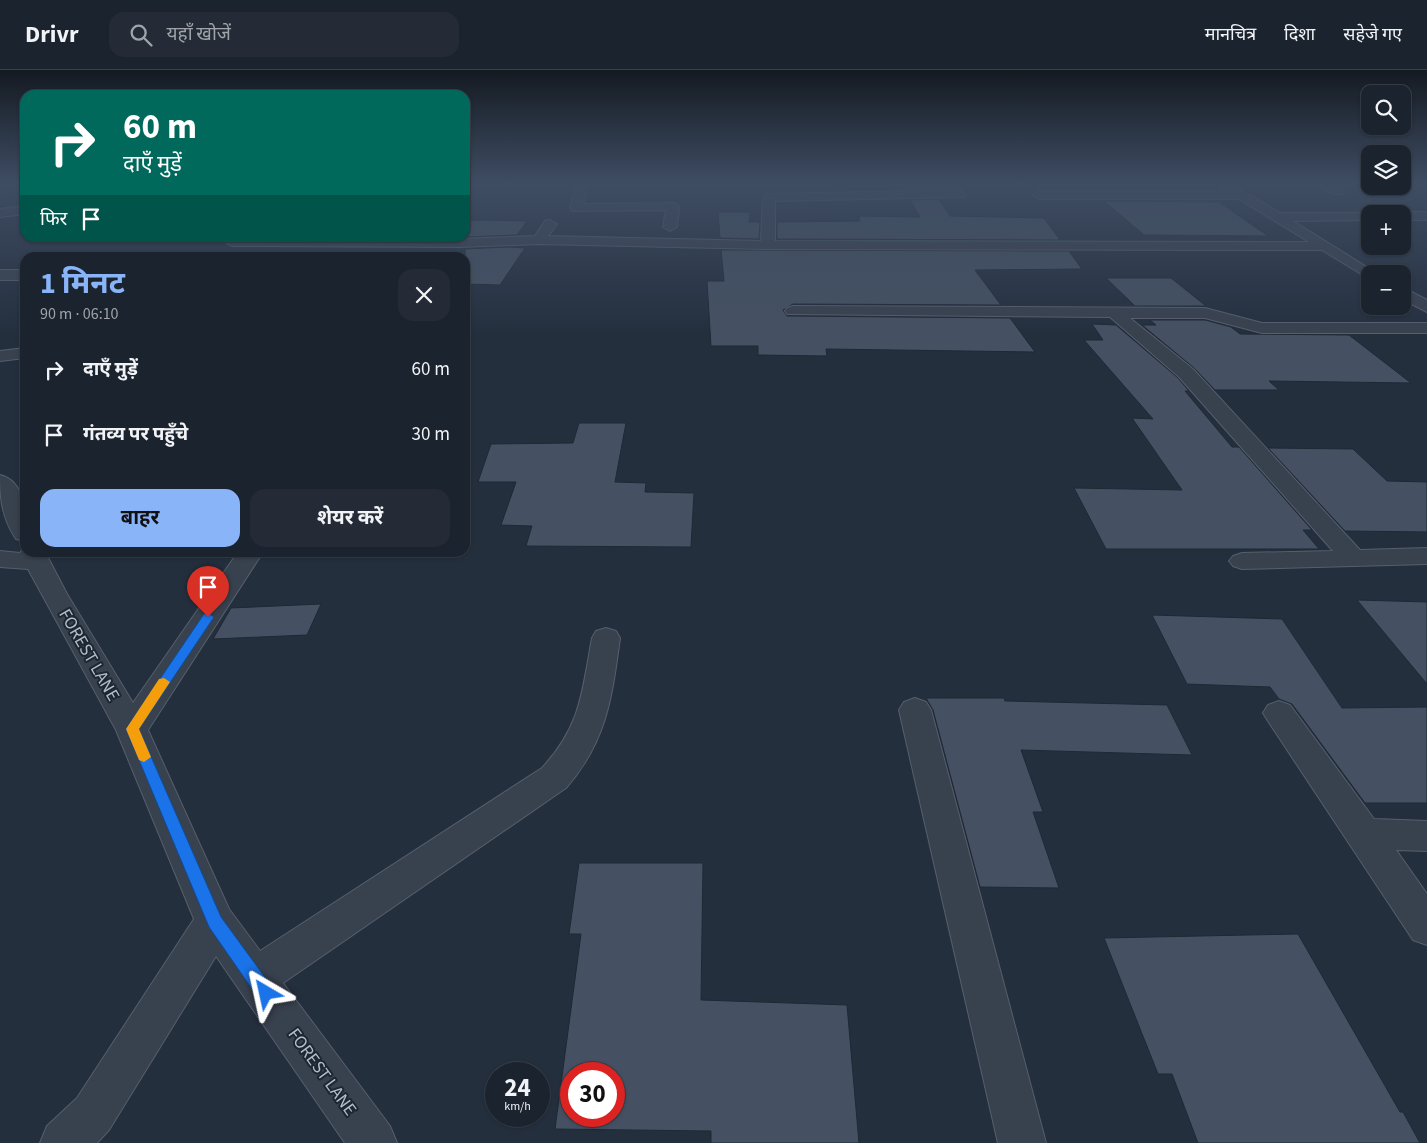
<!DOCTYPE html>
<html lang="hi">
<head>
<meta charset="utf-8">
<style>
	:root { --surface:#1b232e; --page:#242b36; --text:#f1f3f6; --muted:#a0a4aa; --line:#39404a; --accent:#8ab4f8 }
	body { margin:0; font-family:"Source Sans 3","Noto Sans Devanagari",sans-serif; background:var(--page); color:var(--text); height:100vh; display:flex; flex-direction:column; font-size:19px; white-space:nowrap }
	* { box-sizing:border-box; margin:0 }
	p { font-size:16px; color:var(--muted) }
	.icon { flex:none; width:28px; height:28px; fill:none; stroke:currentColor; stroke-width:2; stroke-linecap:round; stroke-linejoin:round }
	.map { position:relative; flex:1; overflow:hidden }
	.sheet { position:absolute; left:20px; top:182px; width:450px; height:305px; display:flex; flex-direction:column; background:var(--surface); border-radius:15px; box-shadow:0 1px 4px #0004,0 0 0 1px var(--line) }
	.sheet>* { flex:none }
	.hud { position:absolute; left:20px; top:20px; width:450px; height:152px; border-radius:15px; box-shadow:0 1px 4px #0004,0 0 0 1px var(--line); background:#00695c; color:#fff; overflow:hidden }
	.controls { position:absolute; left:1361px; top:15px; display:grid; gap:10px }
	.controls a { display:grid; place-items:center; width:50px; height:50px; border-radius:10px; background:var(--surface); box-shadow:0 1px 4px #0004,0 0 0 1px var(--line); font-size:25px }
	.speed { position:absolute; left:485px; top:992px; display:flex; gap:10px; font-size:25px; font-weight:700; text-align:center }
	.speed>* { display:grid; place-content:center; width:65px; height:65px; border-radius:50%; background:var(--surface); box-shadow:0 1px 4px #0004,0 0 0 1px var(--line); line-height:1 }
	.speed small { font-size:12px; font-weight:400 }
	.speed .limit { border:8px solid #d22; background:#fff; color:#111 }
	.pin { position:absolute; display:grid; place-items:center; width:42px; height:42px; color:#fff; margin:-51px -21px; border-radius:50% 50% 50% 0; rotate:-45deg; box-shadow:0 0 5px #0007 }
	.pin .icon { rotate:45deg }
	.me { position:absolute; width:55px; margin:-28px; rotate:324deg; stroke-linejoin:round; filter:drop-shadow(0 0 4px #0008) }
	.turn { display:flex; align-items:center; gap:18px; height:105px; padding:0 20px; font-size:22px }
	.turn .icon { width:65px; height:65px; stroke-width:2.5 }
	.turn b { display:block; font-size:35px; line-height:42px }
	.then { display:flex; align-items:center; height:48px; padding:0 20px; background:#0003; gap:10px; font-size:19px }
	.round { display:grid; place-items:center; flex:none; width:52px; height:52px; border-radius:15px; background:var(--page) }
	.head { display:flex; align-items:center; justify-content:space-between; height:85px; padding:0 20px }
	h1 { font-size:30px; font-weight:700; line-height:38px; color:var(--accent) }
	.action { display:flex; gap:10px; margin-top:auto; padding:10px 20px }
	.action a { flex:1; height:58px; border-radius:15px; background:var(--accent); color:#111; font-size:20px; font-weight:700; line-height:58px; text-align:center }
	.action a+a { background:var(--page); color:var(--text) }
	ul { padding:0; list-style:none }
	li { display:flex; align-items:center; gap:15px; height:65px; padding:0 20px }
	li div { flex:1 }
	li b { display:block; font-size:19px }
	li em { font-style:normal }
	header { display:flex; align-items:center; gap:30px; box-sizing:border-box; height:70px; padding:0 25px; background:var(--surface); border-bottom:1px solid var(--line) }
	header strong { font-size:24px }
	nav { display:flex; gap:28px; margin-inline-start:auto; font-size:18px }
	.search { width:350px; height:45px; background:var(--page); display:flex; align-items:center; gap:12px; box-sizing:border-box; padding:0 18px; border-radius:15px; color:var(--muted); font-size:19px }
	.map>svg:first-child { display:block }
	.building { fill:#455162; stroke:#1f2835; fill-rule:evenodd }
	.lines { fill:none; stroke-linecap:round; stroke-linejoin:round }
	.minor-casing { stroke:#565f6c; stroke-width:2 }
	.minor { fill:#38414e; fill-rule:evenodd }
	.route { fill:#1a73e8; stroke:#114b97 }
	.slow { fill:#f59e0b }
	.labels { text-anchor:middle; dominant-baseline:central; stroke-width:4; stroke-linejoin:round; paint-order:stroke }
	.near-street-label { font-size:18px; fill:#b4bcc9; stroke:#1d2633 }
</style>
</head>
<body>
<header>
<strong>Drivr</strong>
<div class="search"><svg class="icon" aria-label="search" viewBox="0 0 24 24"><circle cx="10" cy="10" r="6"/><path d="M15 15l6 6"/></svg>यहाँ खोजें</div>
<nav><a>मानचित्र</a><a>दिशा</a><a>सहेजे गए</a></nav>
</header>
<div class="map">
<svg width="1427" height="1073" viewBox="0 0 1427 1073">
	<rect width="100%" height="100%" fill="#242f3e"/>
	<path class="building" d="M 899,113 L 927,113 L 931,119 L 903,119 Z
		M 939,129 L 950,146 L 1044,148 L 1060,170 L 777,169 L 777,152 L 860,151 L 859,146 L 920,147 L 910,130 Z
		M 1104,131 L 1219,132 L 1268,166 L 1144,165 Z
		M 718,142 L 750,142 L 749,152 L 760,152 L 759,169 L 720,168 Z
		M 465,151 L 482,150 L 527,151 L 517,165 L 465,167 Z
		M 509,177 L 525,178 L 500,215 L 465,214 L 465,179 Z
		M 721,180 L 1069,181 L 1082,199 L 975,200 L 1001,235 L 793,234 L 783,240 L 787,246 L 1010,248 L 1035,282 L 826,279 L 827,286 L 758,285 L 758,276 L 711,276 L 707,211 L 724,211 Z
		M 1106,208 L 1171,208 L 1206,236 L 1135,236 Z
		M 1150,250 L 1205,250 L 1231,257 L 1240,264 L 1349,265 L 1411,313 L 1269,311 L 1279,320 L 1215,320 L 1194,298 L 1142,255 L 1156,255 Z
		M 1092,254 L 1116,255 L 1178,308 L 1189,321 L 1185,321 L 1232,377 L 1239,377 L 1312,460 L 1303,460 L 1319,479 L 1106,479 L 1074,418 L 1182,420 L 1132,348 L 1153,349 L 1084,270 L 1103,270 Z
		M 579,353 L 626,353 L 615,412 L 646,413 L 645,422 L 694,423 L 691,477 L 526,476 L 532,456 L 501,455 L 516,412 L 478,412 L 491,374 L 573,373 Z
		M 1268,378 L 1353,379 L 1387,411 L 1427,412 L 1427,462 L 1345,461 Z
		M 1357,530 L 1427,532 L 1427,614 Z
		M 321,534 L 307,565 L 213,569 L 231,538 Z
		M 1152,545 L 1282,549 L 1342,638 L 1427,637 L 1427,733 L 1365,733 L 1292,634 L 1279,629 L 1270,617 L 1187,614 Z
		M 926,628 L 1004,628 L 1005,631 L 1167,635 L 1192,685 L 1021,680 L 1043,742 L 1033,742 L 1059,818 L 980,817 L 933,640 Z
		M 579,793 L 703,793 L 701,930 L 847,935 L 859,1073 L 711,1073 L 711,1061 L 555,1059 L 581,864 L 569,864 ZM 571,1004 L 614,1004 L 614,1046 L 571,1046 Z
		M 1298,864 L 1400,1042 L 1403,1042 L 1420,1073 L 1198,1073 L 1172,1004 L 1158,1004 L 1104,868 Z"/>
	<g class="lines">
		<g class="minor-casing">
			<path id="minor" d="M 576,113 L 588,113 L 583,134 L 675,133 L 679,137 L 677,157 L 670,161 L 663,157 L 666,140 L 572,141 L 570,138 Z
				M 1221,113 L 1229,113 L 1280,143 L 1375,143 L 1370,144 L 1370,150 L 1293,151 L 1378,204 L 1370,204 L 1370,208 L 1366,207 L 1322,180 L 768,179 L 539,174 L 460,177 L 232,176 L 225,172 L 232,168 L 460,169 L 535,166 L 545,151 L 550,150 L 557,154 L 548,166 L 761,171 L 763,128 L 767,124 L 960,120 L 966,124 L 964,127 L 775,131 L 775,171 L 1309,172 L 1239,129 L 1039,129 L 1033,125 L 1039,121 L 1227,121 L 1221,117 Z
				M 1313,113 L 1328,113 L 1343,121 L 1341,124 L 1333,124 Z
				M 1403,114 L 1403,119 L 1395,119 L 1393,117 L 1402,116 Z
				M 25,136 L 25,144 L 0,147 L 0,139 Z
				M 1402,142 L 1427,142 L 1427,150 L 1402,150 L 1402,144 L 1397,144 Z
				M 0,200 L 25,200 L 25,210 L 0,210 Z
				M 1402,217 L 1427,230 L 1427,242 L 1402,229 Z
				M 793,236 L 1205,238 L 1262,253 L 1427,253 L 1427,263 L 1262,263 L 1205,248 L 1130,248 L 1193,299 L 1360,480 L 1427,478 L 1427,494 L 1242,499 L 1233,496 L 1229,491 L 1233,486 L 1242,483 L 1333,481 L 1179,307 L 1110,247 L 787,244 L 785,241 L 787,238 Z
				M 25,278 L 25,288 L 0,291 L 0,281 Z
				M 0,405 C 28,412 25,449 25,471 L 16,469 C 2,448 0,429 0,405 Z
				M 25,476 L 25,482 L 45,482 L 67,524 L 133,633 L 238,482 L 263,482 L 148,660 L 229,839 L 260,881 L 542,698 C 581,656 582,622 592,568 L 596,561 L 606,558 L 616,561 L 620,568 C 612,627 607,671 566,718 L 283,913 L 390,1056 L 397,1073 L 345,1073 L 216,886 L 109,1060 L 97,1073 L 40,1073 L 47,1056 L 77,1028 L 194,849 L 116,660 L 28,499 L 0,497 L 0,481 L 20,483 Z
				M 915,628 L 926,632 L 931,640 L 1046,1073 L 998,1073 L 899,640 L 904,632 Z
				M 1279,631 L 1290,635 L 1374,749 L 1427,751 L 1427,781 L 1396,780 L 1427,824 L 1427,875 L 1413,870 L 1268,651 L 1263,643 L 1268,635 Z"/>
		</g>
		<use href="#minor" class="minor"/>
	</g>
	<linearGradient id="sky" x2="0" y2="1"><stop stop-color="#141a22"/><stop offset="0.43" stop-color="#3f4d63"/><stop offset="1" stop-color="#3f4d63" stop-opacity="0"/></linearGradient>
	<rect width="1427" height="263" fill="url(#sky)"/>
	<path class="route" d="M 208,543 L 214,547 L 139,659 L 221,847 L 272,917 L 274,923 L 272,929 L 266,931 L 259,929 L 209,857 L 126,659 L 204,544 Z"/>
	<path class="slow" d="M 164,608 L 170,612 L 139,659 L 151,687 L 144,692 L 139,690 L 126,659 L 159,609 Z"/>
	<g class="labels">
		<g class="near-street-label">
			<text transform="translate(89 585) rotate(60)">FOREST LANE</text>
			<text transform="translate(322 1002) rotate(54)">FOREST LANE</text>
		</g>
	</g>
</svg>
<div class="controls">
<a><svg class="icon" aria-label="search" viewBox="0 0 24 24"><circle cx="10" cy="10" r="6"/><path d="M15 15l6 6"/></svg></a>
<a><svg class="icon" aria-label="layers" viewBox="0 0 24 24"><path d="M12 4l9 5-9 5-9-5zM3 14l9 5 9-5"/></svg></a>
<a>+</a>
<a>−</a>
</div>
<div class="speed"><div>24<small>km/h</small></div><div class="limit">30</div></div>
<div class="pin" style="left:208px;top:547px;background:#d93025"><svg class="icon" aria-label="arrive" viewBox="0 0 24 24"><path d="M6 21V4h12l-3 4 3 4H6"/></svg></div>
<svg class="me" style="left:266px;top:923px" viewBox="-20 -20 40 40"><path d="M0-17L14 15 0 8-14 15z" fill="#1a73e8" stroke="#fff" stroke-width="4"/></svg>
<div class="hud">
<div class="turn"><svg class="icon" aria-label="right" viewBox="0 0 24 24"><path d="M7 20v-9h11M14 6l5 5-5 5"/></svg><div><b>60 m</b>दाएँ मुड़ें</div></div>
<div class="then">फिर<svg class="icon" aria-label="arrive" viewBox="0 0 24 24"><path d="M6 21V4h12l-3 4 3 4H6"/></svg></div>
</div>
<section class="sheet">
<div class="head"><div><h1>1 मिनट</h1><p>90 m · 06:10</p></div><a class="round"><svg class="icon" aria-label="close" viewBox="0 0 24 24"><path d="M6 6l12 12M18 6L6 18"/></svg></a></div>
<ul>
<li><svg class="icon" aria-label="right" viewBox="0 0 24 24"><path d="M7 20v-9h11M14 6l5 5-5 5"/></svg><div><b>दाएँ मुड़ें</b></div><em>60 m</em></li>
<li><svg class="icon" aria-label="arrive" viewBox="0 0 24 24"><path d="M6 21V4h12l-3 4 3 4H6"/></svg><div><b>गंतव्य पर पहुँचे</b></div><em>30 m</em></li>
</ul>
<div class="action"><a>बाहर</a><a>शेयर करें</a></div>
</section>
</div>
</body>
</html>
